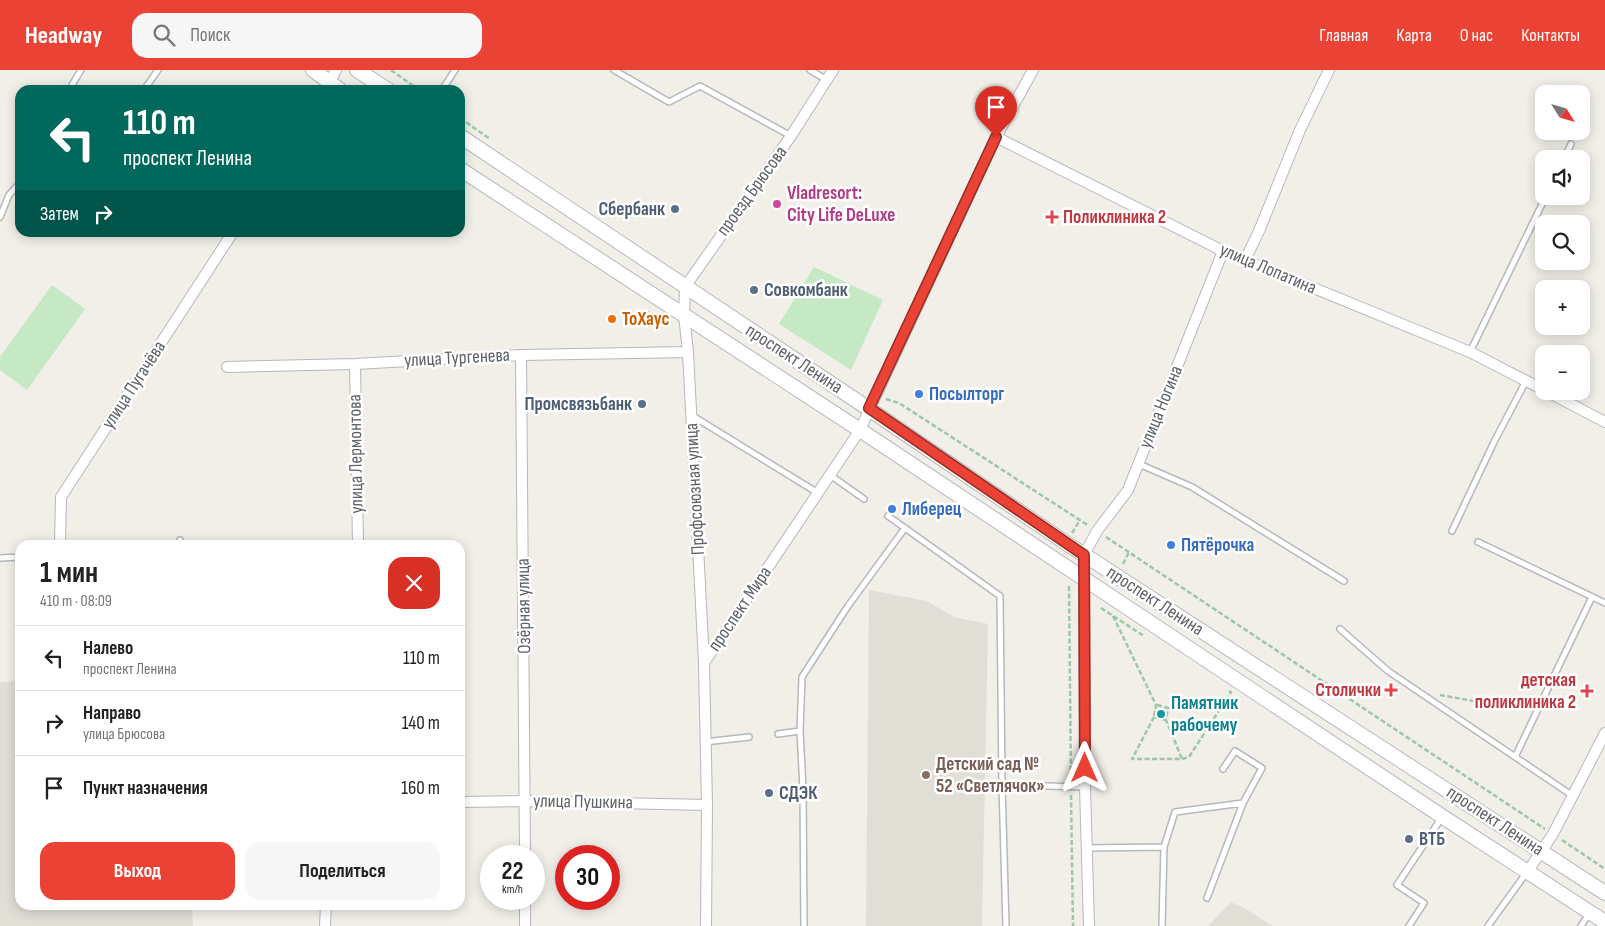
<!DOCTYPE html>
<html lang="ru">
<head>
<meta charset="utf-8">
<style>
	:root { --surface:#fff; --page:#f6f6f6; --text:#222; --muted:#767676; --line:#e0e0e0; --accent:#ea4335 }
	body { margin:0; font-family:"Sofia Sans Condensed",sans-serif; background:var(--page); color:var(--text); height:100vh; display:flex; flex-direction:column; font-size:19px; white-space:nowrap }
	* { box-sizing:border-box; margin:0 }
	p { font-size:16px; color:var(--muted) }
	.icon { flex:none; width:28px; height:28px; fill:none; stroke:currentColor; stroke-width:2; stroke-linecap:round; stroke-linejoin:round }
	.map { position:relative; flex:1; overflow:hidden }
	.details { position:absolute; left:15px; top:470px; width:450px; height:370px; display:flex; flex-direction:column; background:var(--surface); border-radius:15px; box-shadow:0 2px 12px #0003 }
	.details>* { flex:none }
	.hud { position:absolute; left:15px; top:15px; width:450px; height:152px; border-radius:15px; box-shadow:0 2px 12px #0003; background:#00695c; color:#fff; overflow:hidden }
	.needle { width:32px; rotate:127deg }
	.fabs { position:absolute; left:1535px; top:15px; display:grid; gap:10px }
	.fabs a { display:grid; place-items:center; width:55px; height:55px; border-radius:10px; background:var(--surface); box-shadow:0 2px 12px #0003; font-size:25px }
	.speed { position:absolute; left:480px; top:775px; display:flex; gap:10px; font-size:25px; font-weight:700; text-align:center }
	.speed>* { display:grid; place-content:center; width:65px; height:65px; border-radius:50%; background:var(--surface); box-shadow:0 2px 12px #0003; line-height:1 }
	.speed small { font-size:12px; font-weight:400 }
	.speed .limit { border:8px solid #d22; background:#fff; color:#111 }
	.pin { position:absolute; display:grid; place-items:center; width:42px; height:42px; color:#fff; margin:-51px -21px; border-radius:50% 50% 50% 0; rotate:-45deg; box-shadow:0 0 5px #0007 }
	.pin .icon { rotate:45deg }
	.me { position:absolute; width:55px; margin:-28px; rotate:0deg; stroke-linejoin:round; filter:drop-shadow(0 0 4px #0008) }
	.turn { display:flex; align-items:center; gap:18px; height:105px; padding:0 25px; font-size:22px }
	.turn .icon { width:65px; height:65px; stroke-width:2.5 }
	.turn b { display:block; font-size:35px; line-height:42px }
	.then { display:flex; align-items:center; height:48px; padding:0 25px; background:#0003; gap:10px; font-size:19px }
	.round { display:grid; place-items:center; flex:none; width:52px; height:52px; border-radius:15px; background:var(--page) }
	.headline { display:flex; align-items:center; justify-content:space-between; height:85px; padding:0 25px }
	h1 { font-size:30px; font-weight:700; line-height:38px }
	.button { display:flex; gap:10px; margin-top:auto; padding:10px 25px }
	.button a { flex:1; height:58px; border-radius:15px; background:var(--accent); color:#fff; font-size:20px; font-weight:700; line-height:58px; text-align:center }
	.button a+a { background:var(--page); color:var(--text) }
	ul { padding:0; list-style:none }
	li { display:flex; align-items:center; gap:15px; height:65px; padding:0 25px; border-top:1px solid var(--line) }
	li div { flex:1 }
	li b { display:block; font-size:19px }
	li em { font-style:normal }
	header { display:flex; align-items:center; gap:30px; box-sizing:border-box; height:70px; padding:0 25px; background:var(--accent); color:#fff }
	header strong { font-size:24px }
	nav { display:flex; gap:28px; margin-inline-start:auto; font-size:18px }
	.search { width:350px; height:45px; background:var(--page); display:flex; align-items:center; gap:12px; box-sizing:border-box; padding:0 18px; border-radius:15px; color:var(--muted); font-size:19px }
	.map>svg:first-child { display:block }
	.education { fill:#e1ded6 }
	.green { fill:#c5e8c5 }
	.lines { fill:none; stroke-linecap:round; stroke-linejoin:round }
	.lane-casing { stroke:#b5b8bc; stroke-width:8 }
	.street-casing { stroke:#b5b8bc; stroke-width:12 }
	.secondary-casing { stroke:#b6babf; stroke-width:16 }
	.path { stroke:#9cc7a9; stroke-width:2.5; stroke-dasharray:5 2.5; stroke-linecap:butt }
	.lane { stroke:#fff; stroke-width:5 }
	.street { stroke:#fff; stroke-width:10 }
	.secondary { stroke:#fff; stroke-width:14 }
	.route-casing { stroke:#982c22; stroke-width:12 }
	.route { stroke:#ea4335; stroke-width:9 }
	.hotel-dot { fill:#d1479c; stroke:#fff; stroke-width:2 }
	.service-dot { fill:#5c6f8a; stroke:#fff; stroke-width:2 }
	.health-dot { fill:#e0444e; stroke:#fff; stroke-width:2 }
	.food-dot { fill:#e8710a; stroke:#fff; stroke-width:2 }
	.shop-dot { fill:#3f7fe0; stroke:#fff; stroke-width:2 }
	.culture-dot { fill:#0f9aa8; stroke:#fff; stroke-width:2 }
	.education-dot { fill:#8d6e63; stroke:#fff; stroke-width:2 }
	.labels { text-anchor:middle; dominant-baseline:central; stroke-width:5; stroke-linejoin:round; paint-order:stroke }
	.street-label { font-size:19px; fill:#5f6368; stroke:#fff }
	.hotel-label { font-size:19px; font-weight:bold; fill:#b23c85; stroke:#fff; text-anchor:start }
	.service-label { font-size:19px; font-weight:bold; fill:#4e5e75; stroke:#fff; text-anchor:start }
	.health-label { font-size:19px; font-weight:bold; fill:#be3a42; stroke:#fff; text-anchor:end }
	.food-label { font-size:19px; font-weight:bold; fill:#c56008; stroke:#fff; text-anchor:start }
	.shop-label { font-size:19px; font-weight:bold; fill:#366cbe; stroke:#fff; text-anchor:start }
	.culture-label { font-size:19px; font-weight:bold; fill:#0d838f; stroke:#fff; text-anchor:start }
	.education-label { font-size:19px; font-weight:bold; fill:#785e54; stroke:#fff; text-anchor:start }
</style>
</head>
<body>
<header>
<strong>Headway</strong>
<div class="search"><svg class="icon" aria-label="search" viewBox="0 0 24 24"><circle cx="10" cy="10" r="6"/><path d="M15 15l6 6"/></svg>Поиск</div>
<nav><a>Главная</a><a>Карта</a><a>О нас</a><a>Контакты</a></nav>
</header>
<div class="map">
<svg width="1605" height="856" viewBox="0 0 1605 856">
	<rect width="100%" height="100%" fill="#f1efe8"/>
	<path class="education" d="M 869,520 L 927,531 L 954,547 L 988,554 L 982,856 L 866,856 Z
		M 20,611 L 20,835 L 192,835 L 193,856 L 0,856 L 0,612 Z
		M 1231,832 L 1246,839 L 1272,856 L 1208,856 Z"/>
	<path class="green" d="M 814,197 L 883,230 L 851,300 L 779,254 Z
		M 52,215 L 85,239 L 27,320 L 0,300 L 0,287 Z"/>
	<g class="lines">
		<g class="lane-casing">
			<path id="lane" d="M 614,0 L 669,32 L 700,16 L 791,66
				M 810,0 L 827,10
				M 72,15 L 81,0
				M 144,20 L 158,0
				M 442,20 L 455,0
				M 1564,89 L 1571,74
				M 0,147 L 9,125 L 20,113
				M 1470,282 L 1546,126
				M 691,345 L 818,423
				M 1139,394 L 1192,417 L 1344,511
				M 830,405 L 864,429
				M 888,446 L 905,458
				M 1452,461 L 1494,372 L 1526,311
				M 180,470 L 180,475
				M 1478,472 L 1605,533
				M 0,488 L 20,487
				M 1340,559 L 1388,601 L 1573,726
				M 778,664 L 800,661
				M 705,672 L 749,667
				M 1515,687 L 1592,527
				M 1002,715 L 1006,856
				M 1086,778 L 1164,777 L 1175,742 L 1243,733
				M 1207,828 L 1243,733 L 1262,698 L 1235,681 L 1223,699
				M 804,856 L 803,719 L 800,661 L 802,607 L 848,536 L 905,458 L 1000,526 L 1002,715 L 1085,717
				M 1162,856 L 1164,777
				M 1409,856 L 1424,833 L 1397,815 L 1442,747
				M 1488,856 L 1527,802
				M 1581,856 L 1590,842"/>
		</g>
		<g class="street-casing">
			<path id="street" d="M 326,20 L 336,0
				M 996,67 L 1223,181 L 1470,282 L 1544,320
				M 1245,190 L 1259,161 L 1300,60 L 1329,0
				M 521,285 L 525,786
				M 355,294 L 358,475
				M 227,297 L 355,294 L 521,285 L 688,282
				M 1546,321 L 1605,352
				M 60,475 L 61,427 L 233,162
				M 704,593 L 860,360 L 996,67 L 1033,0
				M 460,732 L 526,731 L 707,735
				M 1528,801 L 1553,764 L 1605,663
				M 325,856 L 326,835
				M 525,856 L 525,829
				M 706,856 L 707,735 L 704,593 L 688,282 L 684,245 L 685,217 L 791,66 L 833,0
				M 1089,856 L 1085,717 L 1084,485 L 1097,461 L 1128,420 L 1223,181"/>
		</g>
		<g class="secondary-casing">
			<path id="secondary" d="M 313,0 L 340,20
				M 357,0 L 388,20
				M 460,66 L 869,339 L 1066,473 L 1605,823
				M 460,99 L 860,360 L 1443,747 L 1605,852"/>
		</g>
		<path class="path" d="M 391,0 L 419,20
			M 460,48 L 490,69
			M 646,245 L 650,239
			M 886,329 L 899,333 L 1089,456
			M 1072,463 L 1080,450
			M 1106,467 L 1545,759
			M 1123,494 L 1129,482
			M 1069,516 L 1071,709
			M 1101,538 L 1144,566
			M 1113,546 L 1156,635 L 1154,647 L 1166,650
			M 1535,607 L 1540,617
			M 1440,625 L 1512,638 L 1532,633
			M 1157,635 L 1168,638 L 1166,650 L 1182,689
			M 1154,647 L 1132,689 L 1182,689 L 1189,687 L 1231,622 L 1229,621
			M 1071,725 L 1073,856
			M 1562,770 L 1605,799"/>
		<use href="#lane" class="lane"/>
		<use href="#street" class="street"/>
		<use href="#secondary" class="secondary"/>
	</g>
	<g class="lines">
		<g class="route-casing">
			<path id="route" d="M 996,67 L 869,338 L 1084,485 L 1085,698"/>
		</g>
		<use href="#route" class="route"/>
	</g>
	<circle class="hotel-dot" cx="777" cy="134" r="5"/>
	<g class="service-dot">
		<circle cx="675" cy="139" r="5"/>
		<circle cx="754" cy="220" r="5"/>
		<circle cx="642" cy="334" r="5"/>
		<circle cx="769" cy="723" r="5"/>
		<circle cx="1409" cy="769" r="5"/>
	</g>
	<g class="health-dot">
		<path d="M1049.5 139.5h5v5h5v5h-5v5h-5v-5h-5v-5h5z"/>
		<path d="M1388.5 612.5h5v5h5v5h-5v5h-5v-5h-5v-5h5z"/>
		<path d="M1584.5 613.5h5v5h5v5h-5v5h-5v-5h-5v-5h5z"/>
	</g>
	<circle class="food-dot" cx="612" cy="249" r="5"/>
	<g class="shop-dot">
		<circle cx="919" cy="324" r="5"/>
		<circle cx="892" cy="439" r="5"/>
		<circle cx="1171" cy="475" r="5"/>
	</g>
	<circle class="culture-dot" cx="1161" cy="644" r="5"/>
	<circle class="education-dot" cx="926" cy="705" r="5"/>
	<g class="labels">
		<g class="street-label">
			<text transform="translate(752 121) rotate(-54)">проезд Брюсова</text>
			<text transform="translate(1268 199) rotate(23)">улица Лопатина</text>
			<text transform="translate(457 288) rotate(-3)">улица Тургенева</text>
			<text transform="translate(794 289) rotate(33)">проспект Ленина</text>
			<text transform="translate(134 315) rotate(-57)">улица Пугачёва</text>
			<text transform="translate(1161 337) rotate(-68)">улица Ногина</text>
			<text transform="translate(356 384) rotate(-91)">улица Лермонтова</text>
			<text transform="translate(695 419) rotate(-93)">Профсоюзная улица</text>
			<text transform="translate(1155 531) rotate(33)">проспект Ленина</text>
			<text transform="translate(524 536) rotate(-91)">Озёрная улица</text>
			<text transform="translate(740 539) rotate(-56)">проспект Мира</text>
			<text transform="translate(583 732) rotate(1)">улица Пушкина</text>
			<text transform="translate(1495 751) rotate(33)">проспект Ленина</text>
		</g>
		<g class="hotel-label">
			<text x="787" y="123">Vladresort:<tspan x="787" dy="22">City Life DeLuxe</tspan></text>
		</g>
		<g class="service-label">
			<text x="665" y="139" text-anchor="end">Сбербанк</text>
			<text x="764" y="220">Совкомбанк</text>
			<text x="632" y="334" text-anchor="end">Промсвязьбанк</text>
			<text x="779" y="723">СДЭК</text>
			<text x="1419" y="769">ВТБ</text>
		</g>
		<g class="health-label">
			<text x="1063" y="147" text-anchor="start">Поликлиника 2</text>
			<text x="1576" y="610">детская<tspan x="1576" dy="22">поликлиника 2</tspan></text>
			<text x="1381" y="620">Столички</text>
		</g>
		<g class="food-label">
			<text x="622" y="249">ТоХаус</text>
		</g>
		<g class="shop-label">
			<text x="929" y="324">Посылторг</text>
			<text x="902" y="439">Либерец</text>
			<text x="1181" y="475">Пятёрочка</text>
		</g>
		<g class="culture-label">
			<text x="1171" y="633">Памятник<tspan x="1171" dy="22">рабочему</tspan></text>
		</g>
		<g class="education-label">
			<text x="936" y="694">Детский сад №<tspan x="936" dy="22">52 «Светлячок»</tspan></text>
		</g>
	</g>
</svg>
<div class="fabs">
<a><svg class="needle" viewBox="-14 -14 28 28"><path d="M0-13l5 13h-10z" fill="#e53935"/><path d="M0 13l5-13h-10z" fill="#767676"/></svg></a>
<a><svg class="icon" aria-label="sound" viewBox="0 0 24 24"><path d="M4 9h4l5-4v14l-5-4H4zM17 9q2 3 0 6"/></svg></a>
<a><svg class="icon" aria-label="search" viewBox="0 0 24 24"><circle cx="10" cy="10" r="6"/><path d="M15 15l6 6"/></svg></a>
<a>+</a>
<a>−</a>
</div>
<div class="speed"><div>22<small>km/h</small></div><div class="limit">30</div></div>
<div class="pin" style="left:996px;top:67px;background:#d93025"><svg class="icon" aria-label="arrive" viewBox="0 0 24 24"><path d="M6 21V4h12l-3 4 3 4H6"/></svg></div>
<svg class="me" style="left:1085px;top:698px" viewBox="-20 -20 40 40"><path d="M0-17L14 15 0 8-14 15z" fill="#ea4335" stroke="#fff" stroke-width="4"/></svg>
<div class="hud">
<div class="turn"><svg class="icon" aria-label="left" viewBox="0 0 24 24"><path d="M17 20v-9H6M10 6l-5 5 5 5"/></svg><div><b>110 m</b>проспект Ленина</div></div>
<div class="then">Затем<svg class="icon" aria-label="right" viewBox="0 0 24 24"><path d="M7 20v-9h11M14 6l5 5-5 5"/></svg></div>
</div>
<section class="details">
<div class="headline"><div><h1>1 мин</h1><p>410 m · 08:09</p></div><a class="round" style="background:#d93025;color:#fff"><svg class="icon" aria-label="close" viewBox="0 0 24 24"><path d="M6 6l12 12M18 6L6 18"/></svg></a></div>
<ul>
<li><svg class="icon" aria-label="left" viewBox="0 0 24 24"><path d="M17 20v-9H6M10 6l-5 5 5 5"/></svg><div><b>Налево</b><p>проспект Ленина</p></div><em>110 m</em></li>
<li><svg class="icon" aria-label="right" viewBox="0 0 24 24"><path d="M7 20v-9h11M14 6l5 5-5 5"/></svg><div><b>Направо</b><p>улица Брюсова</p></div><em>140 m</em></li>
<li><svg class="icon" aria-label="arrive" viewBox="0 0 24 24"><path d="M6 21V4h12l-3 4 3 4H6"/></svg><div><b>Пункт назначения</b></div><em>160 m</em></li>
</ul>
<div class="button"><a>Выход</a><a>Поделиться</a></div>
</section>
</div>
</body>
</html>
